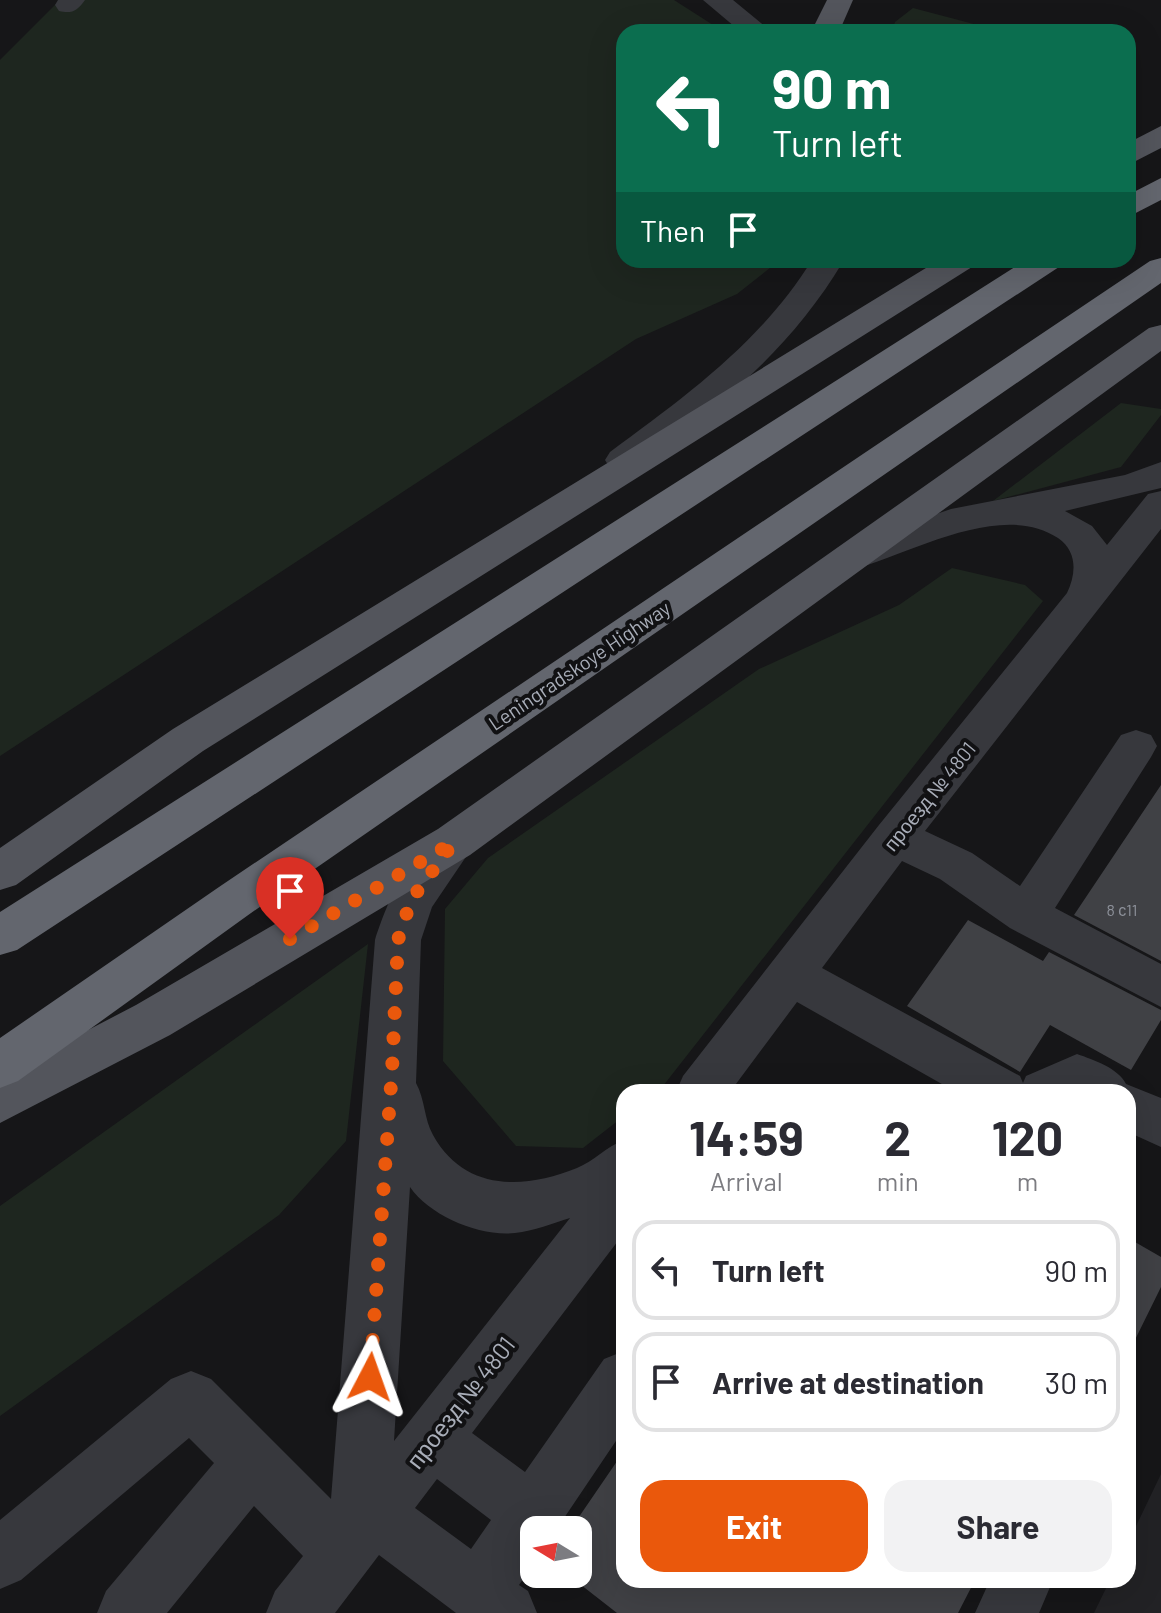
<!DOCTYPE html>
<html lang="en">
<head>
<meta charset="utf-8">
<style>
	:root { --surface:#fff; --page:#f2f2f3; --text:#2b2b33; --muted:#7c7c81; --line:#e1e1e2; --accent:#ea580c }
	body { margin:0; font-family:Barlow,sans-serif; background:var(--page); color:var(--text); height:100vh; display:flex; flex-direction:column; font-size:30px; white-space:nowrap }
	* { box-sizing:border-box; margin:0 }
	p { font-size:26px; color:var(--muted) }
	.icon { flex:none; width:44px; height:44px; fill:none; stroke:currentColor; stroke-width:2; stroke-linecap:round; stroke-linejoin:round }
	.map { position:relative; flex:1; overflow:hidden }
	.details { position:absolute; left:616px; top:1084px; width:520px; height:504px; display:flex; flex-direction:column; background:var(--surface); border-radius:24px; box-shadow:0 8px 32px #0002 }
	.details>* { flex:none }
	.top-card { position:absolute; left:616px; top:24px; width:520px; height:244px; border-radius:24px; box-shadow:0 8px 32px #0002; background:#0b6e4f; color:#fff; overflow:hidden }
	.needle { width:52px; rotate:280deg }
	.fabs { position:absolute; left:520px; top:1516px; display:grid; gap:16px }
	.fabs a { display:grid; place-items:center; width:72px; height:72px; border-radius:16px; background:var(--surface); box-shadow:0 8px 32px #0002; font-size:40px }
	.pin { position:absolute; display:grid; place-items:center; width:68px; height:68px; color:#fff; margin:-82px -34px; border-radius:50% 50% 50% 0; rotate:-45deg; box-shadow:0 0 8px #0007 }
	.pin .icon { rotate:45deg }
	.me { position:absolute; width:88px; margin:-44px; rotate:4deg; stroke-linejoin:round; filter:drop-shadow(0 0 6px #0008) }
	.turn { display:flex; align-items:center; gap:28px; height:168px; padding:0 24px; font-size:36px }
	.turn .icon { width:104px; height:104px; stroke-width:2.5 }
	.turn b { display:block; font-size:56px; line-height:68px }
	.then { display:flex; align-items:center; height:76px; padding:0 24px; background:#0003; gap:16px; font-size:30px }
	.eta { display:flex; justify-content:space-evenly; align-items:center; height:136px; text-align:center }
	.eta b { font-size:48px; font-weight:700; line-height:56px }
	.button { display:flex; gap:16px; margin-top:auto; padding:16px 24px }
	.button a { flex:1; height:92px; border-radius:24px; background:var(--accent); color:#fff; font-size:32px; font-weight:700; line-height:92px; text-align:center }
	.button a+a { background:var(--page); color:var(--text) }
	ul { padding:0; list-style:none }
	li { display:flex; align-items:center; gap:24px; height:100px; margin:0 16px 12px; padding:0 8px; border:4px solid var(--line); border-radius:24px }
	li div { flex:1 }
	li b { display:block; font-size:30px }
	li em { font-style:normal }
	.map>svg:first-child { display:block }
	.built { fill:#222225 }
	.green { fill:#1e261f }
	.building { fill:#404145 }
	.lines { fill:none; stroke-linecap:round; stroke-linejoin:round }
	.minor { fill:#37383d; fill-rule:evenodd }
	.major { fill:#53555c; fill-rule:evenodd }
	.highway { fill:#63666e; fill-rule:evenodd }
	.route { stroke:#ea580c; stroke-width:14; stroke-dasharray:0 25.2 }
	.labels { text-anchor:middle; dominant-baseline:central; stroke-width:8; stroke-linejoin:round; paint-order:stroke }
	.number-label { font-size:16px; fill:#8e929b }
	.street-label { font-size:20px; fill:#a8adb8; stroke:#111113 }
	.near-street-label { font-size:24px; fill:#a8adb8; stroke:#111113 }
</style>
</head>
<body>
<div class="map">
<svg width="1161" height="1613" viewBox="0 0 1161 1613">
	<rect width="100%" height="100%" fill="#161618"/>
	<path class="built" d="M 1161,1474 L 1161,1613 L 1094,1613 L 1110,1580 L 1128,1580 L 1128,1543 Z"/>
	<path class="green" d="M 60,0 L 674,0 L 724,32 L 624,32 L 624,260 L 780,260 L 737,294 L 636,339 L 0,756 L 0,60 Z
		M 913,8 L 1004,32 L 892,32 L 895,22 Z
		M 1121,403 L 1161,409 L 1161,415 L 1121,467 L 993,501 Z
		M 952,568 L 1025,585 L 1043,601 L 663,1086 L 655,1092 L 624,1092 L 624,1116 L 583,1148 L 516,1146 L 443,1061 L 445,909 L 488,858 L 759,669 L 899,605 Z
		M 368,944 L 346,1141 L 279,1215 L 0,1416 L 0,1206 Z"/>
	<path class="building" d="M 1161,785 L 1161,961 L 1074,915 Z
		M 968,920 L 1043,961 L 1049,952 L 1161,1010 L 1161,1020 L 1131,1070 L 1050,1025 L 1020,1072 L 907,1006 Z
		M 1128,1238 L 1161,1257 L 1161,1287 L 1128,1354 Z
		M 624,1451 L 624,1580 L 975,1580 L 958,1613 L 617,1613 L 567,1574 L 578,1574 L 578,1530 L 570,1530 Z"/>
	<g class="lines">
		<path class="minor" d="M 58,0 L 85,0 C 77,11 72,14 59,11 L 55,5 Z
			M 703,0 L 733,0 L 772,32 L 741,32 Z
			M 812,260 L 844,260 C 789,352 720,405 636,468 L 623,472 L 610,468 L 605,460 L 610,452 C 687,395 761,342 812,260 Z
			M 1161,462 L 1161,488 L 1065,511 L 1092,526 L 1107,545 L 1148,494 L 1161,491 L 1161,529 L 925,831 L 972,853 L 1020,886 L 1121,735 L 1136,730 L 1151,735 L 1157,746 L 1151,757 L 1055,908 L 1161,964 L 1161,1007 L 1010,928 L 940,879 L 902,861 L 822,968 L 1020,1076 L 1023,1083 L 1026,1076 L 1077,1054 C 1094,1060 1118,1068 1126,1084 L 1161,1098 L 1161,1147 L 1128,1132 L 1128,1092 L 956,1092 L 797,1002 L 730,1092 L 676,1092 L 683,1076 L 879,825 L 1067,593 C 1076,574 1078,552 1058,538 C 1001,500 910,554 851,570 L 837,566 L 832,557 L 837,548 L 951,509 L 1125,475 Z
			M 454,824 L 470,829 L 476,842 L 432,907 L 421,940 L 416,1083 C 425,1099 424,1119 433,1135 C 464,1191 523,1190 577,1168 C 594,1161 606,1147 624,1140 L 624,1233 L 472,1433 L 525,1472 L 604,1359 L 624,1351 L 624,1429 L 556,1530 L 534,1530 L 534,1563 L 519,1585 L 528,1591 L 537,1613 L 456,1613 L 379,1555 L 335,1613 L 266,1613 L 275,1591 L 303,1556 L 254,1506 L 167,1613 L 97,1613 L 106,1591 L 214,1463 L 189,1438 L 21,1580 L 0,1589 L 0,1520 L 171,1379 L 191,1371 L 211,1379 L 331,1499 L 375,940 C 387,902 414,837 454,824 ZM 410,1187 C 430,1216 480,1237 515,1233 C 534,1231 553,1223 570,1218 L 394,1441 ZM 437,1479 L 491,1520 L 471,1549 L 415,1508 Z
			M 990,1580 L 1053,1580 L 1039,1613 L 975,1613 Z"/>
		<path class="major" d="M 827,0 L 853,0 L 839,32 L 811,32 Z
			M 1161,126 L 1161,148 L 1128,165 L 1128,143 Z
			M 939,260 L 977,260 L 972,267 L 203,751 L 16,885 L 0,890 L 0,848 L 173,729 Z
			M 1161,325 L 1161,351 L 470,855 L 170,1035 L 0,1123 L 0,1076 L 136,1005 L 438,829 L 1149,328 Z"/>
		<path class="highway" d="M 1161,178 L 1161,200 L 1128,217 L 1128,195 Z
			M 1161,258 L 1161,283 L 251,913 L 18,1081 L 0,1088 L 0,1038 L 219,887 L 1150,261 Z
			M 1026,260 L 1064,260 L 1059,267 L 17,950 L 0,955 L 0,912 Z"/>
	</g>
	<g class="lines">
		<path class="route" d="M 290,939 L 454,842 L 411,900 L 398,940 L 392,1071 L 370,1377"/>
	</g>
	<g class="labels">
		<g class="number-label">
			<text x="1122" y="909">8 с11</text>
		</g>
		<g class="street-label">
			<text transform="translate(579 665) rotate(-34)">Leningradskoye Highway</text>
			<text transform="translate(929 796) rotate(-51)">проезд № 4801</text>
		</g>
		<g class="near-street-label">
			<text transform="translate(460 1402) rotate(-52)">проезд № 4801</text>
		</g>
	</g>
</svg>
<div class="fabs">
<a><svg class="needle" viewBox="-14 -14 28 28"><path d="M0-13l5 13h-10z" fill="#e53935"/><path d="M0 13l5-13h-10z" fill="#7c7c81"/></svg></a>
</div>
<div class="pin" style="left:290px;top:939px;background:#d93025"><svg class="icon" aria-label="arrive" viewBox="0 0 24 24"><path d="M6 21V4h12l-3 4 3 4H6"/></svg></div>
<svg class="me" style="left:370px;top:1377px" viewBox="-20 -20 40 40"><path d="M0-17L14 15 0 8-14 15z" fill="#ea580c" stroke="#fff" stroke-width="4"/></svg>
<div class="top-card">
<div class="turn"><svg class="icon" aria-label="left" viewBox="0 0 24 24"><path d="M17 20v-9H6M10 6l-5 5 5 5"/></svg><div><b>90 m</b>Turn left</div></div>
<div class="then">Then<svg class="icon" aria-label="arrive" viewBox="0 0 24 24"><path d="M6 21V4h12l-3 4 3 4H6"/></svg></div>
</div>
<section class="details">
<div class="eta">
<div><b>14:59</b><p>Arrival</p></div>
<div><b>2</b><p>min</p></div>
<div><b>120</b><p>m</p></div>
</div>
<ul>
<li><svg class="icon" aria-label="left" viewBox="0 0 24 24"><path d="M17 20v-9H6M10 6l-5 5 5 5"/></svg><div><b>Turn left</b></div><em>90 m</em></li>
<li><svg class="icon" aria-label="arrive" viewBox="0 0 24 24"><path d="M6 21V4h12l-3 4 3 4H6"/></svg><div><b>Arrive at destination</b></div><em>30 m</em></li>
</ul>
<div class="button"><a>Exit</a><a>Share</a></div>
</section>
</div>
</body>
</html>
